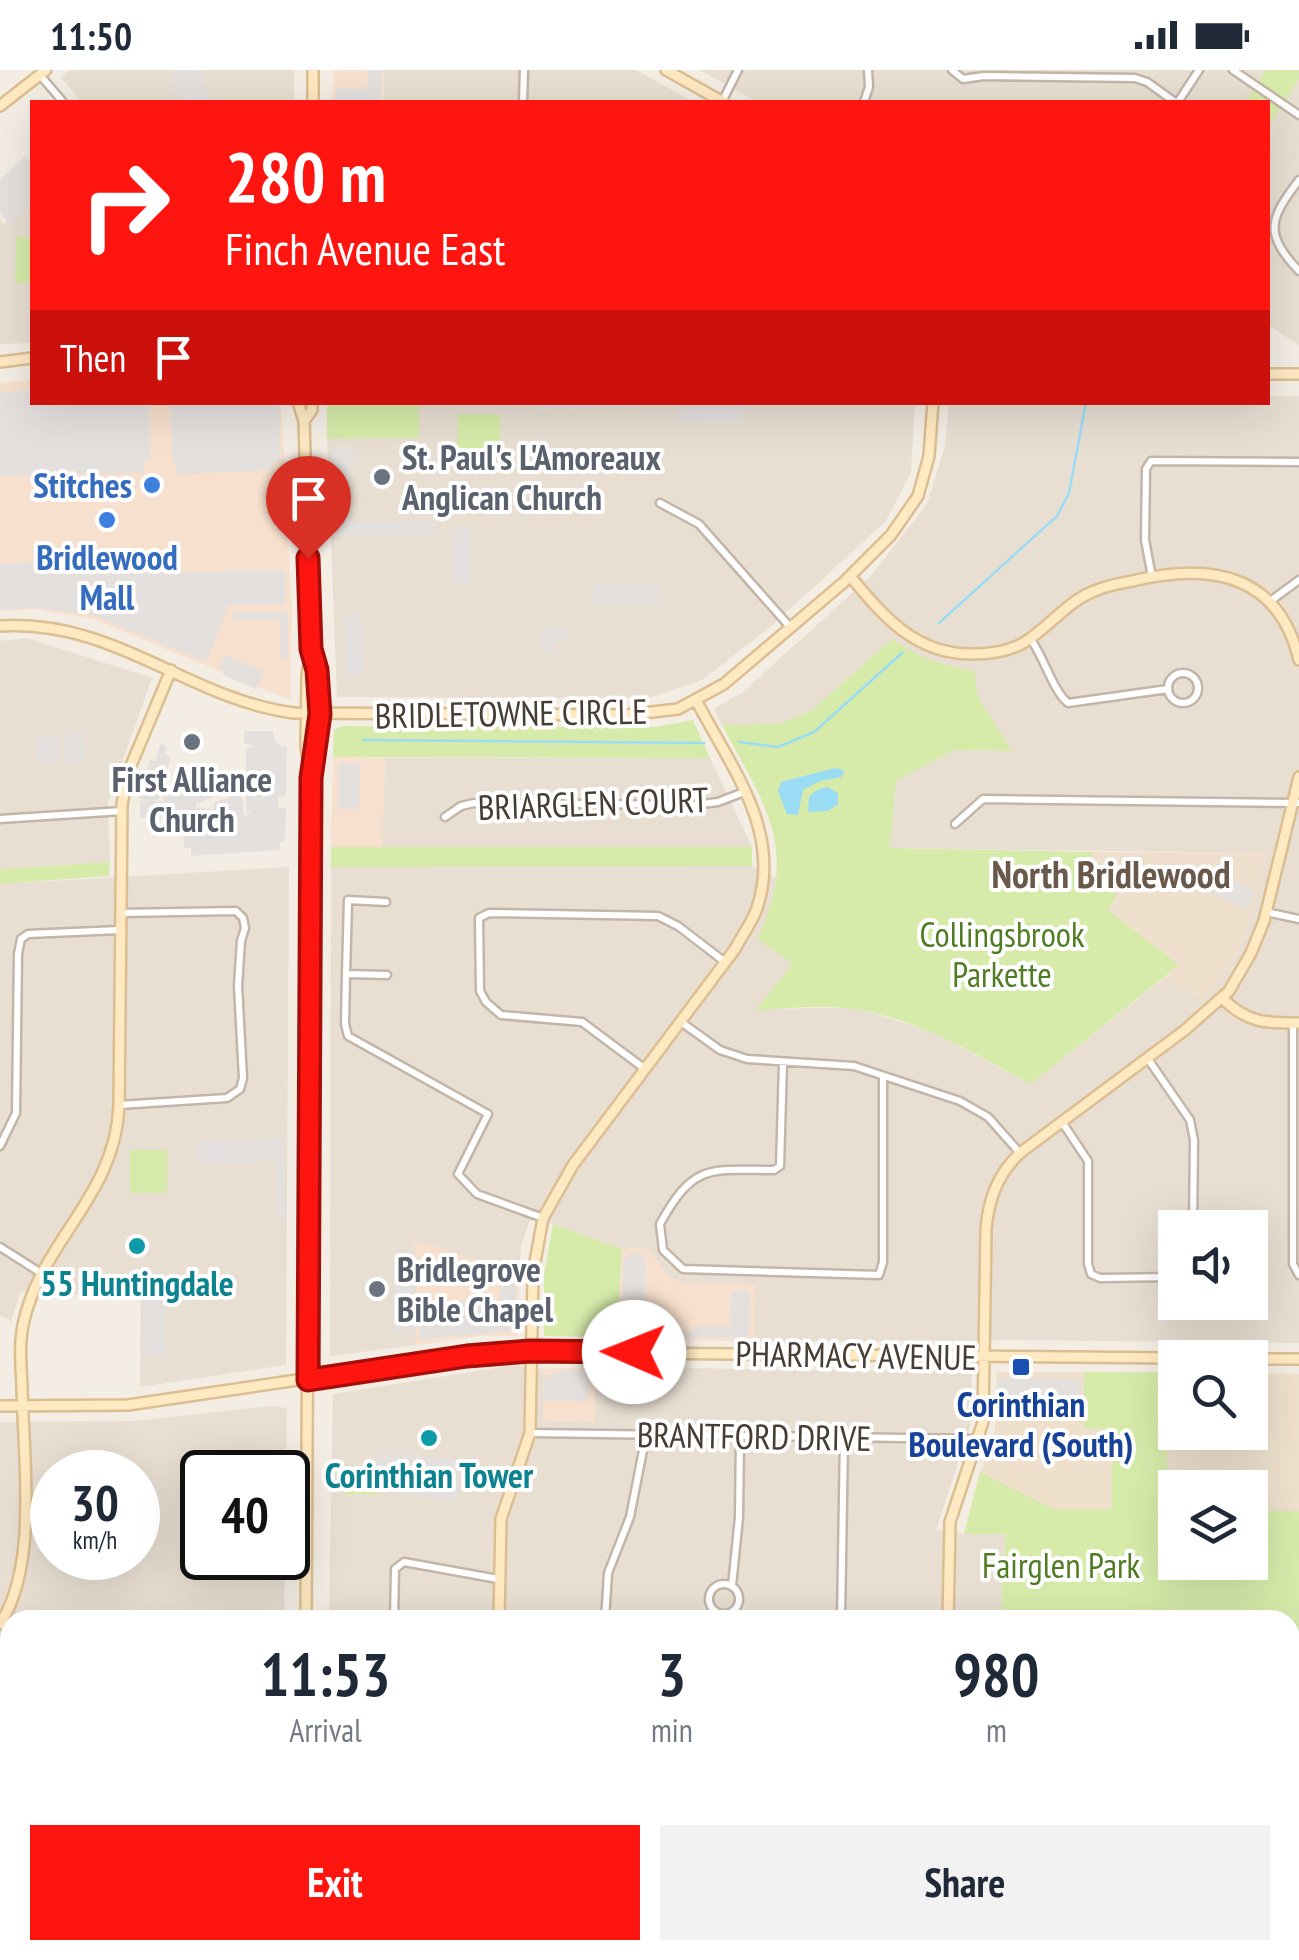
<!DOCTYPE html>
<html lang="en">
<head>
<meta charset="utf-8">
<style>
	:root { --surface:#fff; --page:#f2f2f3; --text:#1f2937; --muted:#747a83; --accent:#ff1510 }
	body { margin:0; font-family:"PT Sans Narrow",sans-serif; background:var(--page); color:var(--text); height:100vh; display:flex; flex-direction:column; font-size:38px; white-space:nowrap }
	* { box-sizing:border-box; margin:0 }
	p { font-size:32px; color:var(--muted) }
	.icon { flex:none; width:55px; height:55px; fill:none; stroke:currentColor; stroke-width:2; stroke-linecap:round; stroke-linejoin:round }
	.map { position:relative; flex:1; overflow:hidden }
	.side { position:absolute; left:0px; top:1540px; width:1300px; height:350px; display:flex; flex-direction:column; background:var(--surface); border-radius:30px 30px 0 0; box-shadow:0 10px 40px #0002 }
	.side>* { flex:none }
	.guide { position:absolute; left:30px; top:30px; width:1240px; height:305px; border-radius:0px; box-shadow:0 10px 40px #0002; background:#ff1510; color:#fff; overflow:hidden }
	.controls { position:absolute; left:1158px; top:1140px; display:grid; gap:20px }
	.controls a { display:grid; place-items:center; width:110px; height:110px; border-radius:0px; background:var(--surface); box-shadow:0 10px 40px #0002; font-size:50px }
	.speed { position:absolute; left:30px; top:1380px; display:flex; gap:20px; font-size:50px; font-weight:700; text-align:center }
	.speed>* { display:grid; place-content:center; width:130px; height:130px; border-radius:50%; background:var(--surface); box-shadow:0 10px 40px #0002; line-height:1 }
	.speed small { font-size:25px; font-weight:400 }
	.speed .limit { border:5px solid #111; border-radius:15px; background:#fff; color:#111 }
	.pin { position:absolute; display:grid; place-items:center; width:85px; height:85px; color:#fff; margin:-102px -42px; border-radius:50% 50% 50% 0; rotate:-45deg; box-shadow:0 0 10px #0007 }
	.pin .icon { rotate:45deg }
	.me { position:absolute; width:110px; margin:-55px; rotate:271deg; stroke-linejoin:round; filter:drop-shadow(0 0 8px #0008) }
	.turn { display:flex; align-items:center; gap:35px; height:210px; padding:0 30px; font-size:45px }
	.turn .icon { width:130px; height:130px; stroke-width:2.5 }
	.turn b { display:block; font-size:70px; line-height:85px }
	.then { display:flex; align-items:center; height:95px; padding:0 30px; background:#0003; gap:20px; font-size:38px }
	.eta { display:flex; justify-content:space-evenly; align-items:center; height:170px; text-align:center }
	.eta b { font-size:60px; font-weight:700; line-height:70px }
	.button { display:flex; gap:20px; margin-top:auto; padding:20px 30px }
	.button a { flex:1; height:115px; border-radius:0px; background:var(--accent); color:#fff; font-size:40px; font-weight:700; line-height:115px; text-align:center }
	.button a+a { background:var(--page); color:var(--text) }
	.status { display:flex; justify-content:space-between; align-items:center; height:70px; padding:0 50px; background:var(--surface); direction:ltr }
	.status svg { height:28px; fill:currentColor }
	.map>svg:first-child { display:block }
	.residential { fill:#e8ded2; fill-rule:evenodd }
	.commercial { fill:#f7e0cd }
	.education { fill:#eee0cd }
	.green { fill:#d6ebaa }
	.parking { fill:#e4e0dd }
	.water { fill:#9bdcf5 }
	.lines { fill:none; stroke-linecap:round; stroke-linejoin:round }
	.stream { stroke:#9bdcf5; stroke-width:2.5 }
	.street-casing { stroke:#c3b6a9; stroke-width:11 }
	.secondary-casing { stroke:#dbbe92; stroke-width:14 }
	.street { stroke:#fff; stroke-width:6 }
	.secondary { stroke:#ffe9c3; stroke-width:9 }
	.route-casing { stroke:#a60e0a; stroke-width:25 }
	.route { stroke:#ff1510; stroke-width:18 }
	.worship-dot { fill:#6b7280; stroke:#fff; stroke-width:4 }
	.shop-dot { fill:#3f7fe0; stroke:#fff; stroke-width:4 }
	.culture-dot { fill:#0f9aa8; stroke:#fff; stroke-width:4 }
	.transit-dot { fill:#1a4fb4; stroke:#fff; stroke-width:4 }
	.labels { text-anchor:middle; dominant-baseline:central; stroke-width:8; stroke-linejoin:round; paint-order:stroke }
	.worship-label { font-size:35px; font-weight:bold; fill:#5b616d; stroke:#fff; text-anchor:start }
	.shop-label { font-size:35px; font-weight:bold; fill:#366cbe; stroke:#fff; text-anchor:end }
	.street-label { font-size:35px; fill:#463d34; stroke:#fff }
	.park-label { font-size:35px; fill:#507c23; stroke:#fff }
	.culture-label { font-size:35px; font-weight:bold; fill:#0d838f; stroke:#fff }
	.transit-label { font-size:35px; font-weight:bold; fill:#164399; stroke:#fff }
	.neighbourhood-label { font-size:38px; font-weight:bold; fill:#6a594a; stroke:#fff }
</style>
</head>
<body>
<div class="status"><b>11:50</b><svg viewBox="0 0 49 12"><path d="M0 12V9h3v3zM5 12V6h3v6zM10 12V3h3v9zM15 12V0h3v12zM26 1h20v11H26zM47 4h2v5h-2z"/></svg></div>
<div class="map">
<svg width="1299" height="1890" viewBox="0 0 1299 1890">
	<rect width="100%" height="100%" fill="#f4ede4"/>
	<path class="residential" d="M 70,0 L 294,0 L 294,32 L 81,32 L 61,7 Z
		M 384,0 L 636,0 L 694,32 L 384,32 Z
		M 700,0 L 1266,0 L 1246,32 L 757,32 Z
		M 1299,9 L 1299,275 L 1268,255 L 1268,57 Z
		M 32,130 L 32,273 L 0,274 L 0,150 L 4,154 Z
		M 1268,326 L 1299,326 L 1299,1273 L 1007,1270 L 754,1272 L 754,1215 L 681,1212 L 668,1207 L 648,1178 L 622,1179 L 553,1154 L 530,1150 L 521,1176 L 519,1204 L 416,1171 L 416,1275 L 330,1286 L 331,797 L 752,796 L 777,808 L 771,841 L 794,894 L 757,939 L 849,938 L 883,946 L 932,962 L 1031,1014 L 1164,908 L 1203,929 L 1231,893 L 1244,869 L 1268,783 L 890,778 L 895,711 L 954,680 L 1011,681 L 978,627 L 973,600 L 939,594 L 914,584 L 892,569 L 811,641 L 779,654 L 722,655 L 714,639 L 743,622 L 870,507 L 927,434 L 945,376 L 949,333 L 1268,332 ZM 1175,1158 L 1250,1158 L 1250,1232 L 1175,1232 Z
		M 419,333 L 915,333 L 911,402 L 886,451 L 768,559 L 702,610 L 649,628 L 337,627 L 327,369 L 418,368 Z
		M 27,568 L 152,608 L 108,732 L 110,792 L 0,799 L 0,571 Z
		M 385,688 L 710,688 L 752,777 L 382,777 Z
		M 289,797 L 286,1295 L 140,1317 L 141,1224 L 46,1225 L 21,1221 L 11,1251 L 0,1245 L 0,814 Z
		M 515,1295 L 543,1299 L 543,1351 L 595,1351 L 594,1297 L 972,1302 L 970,1356 L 936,1460 L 964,1464 L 1006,1463 L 1000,1550 L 329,1550 L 333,1324 Z
		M 270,1336 L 287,1338 L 286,1402 L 202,1402 L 202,1488 L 285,1488 L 284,1550 L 10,1550 L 10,1828 L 0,1828 L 0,1352 L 136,1351 ZM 52,1402 L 138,1402 L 138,1488 L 52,1488 Z
		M 1290,1658 L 1299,1660 L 1299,1817 L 1290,1817 Z
		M 1290,1852 L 1299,1852 L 1299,1890 L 1212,1890 L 1211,1880 L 1290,1880 Z
		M 0,1872 L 10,1873 L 10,1880 L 274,1880 L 275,1890 L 0,1890 Z
		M 326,1880 L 821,1880 L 821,1890 L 325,1890 Z"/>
	<path class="commercial" d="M 334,0 L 384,0 L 383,32 L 332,32 Z
		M 32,310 L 32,332 L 281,333 L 292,540 L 290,630 L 93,549 L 34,539 L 0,541 L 0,313 Z
		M 333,687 L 385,688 L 382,777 L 331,777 Z
		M 415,1170 L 519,1204 L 518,1266 L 479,1266 L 416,1275 Z
		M 648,1178 L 668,1207 L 681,1212 L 755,1215 L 754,1272 L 617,1267 L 622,1179 Z
		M 594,1297 L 595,1352 L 543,1351 L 543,1299 Z
		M 850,1880 L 1211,1880 L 1212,1890 L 850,1890 Z"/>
	<path class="education" d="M 1093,782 L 1269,783 L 1244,869 L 1231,893 L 1203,930 L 1164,908 L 1178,895 L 1081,819 Z
		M 997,1302 L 1084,1302 L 1084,1358 L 1112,1359 L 1112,1439 L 1054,1439 L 980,1402 L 995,1361 Z
		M 1167,1302 L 1175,1302 L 1175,1362 L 1250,1362 L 1250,1303 L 1299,1304 L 1299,1441 L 1250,1441 L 1250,1418 L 1175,1418 L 1175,1442 L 1167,1442 Z"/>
	<path class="green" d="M 1266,0 L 1299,0 L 1299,9 L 1268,57 L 1268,32 L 1246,32 Z
		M 16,167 L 32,168 L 32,213 L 15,213 Z
		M 327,333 L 419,333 L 419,368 L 327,369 Z
		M 458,344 L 501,345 L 500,387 L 457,385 Z
		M 892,569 C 918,587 942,596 974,600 L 978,627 L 1012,681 L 954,680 L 896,711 L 890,778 L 1093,782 L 1081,819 L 1086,822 L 1089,814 L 1096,813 L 1117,825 L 1108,840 L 1179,895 L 1031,1014 C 974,984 916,947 851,939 C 820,934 787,939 756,940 L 793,894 L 757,869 C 801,779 764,734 722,655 L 779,654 L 811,641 Z
		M 693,650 L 710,688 L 333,687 L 334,660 L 342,656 L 656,657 Z
		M 331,777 L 752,777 L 752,796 L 331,797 Z
		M 110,792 L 109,806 L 0,814 L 0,799 Z
		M 130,1080 L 167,1080 L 167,1123 L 130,1123 Z
		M 553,1154 L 622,1179 L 617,1267 L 544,1266 L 544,1205 Z
		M 1084,1302 L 1167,1302 L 1167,1441 L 1175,1442 L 1175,1492 L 1250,1492 L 1250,1441 L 1299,1441 L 1299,1660 L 1290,1658 L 1290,1550 L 1000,1550 L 1006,1464 L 964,1464 L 980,1402 L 1054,1439 L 1112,1439 L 1112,1359 L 1084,1358 Z
		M 196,1383 L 227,1383 L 227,1401 L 196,1401 Z
		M 346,1405 L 378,1406 L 377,1425 L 345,1424 Z"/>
	<path class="parking" d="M 173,0 L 204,0 L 203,19 L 209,20 L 208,32 L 186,32 L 186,27 L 175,27 Z
		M 368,0 L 382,0 L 381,32 L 336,32 L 336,18 L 367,19 Z
		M 26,86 L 32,94 L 32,133 L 9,154 L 0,143 L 0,109 Z
		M 32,320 L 32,332 L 145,333 L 149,336 L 150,390 L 144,391 L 144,403 L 0,406 L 0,322 Z
		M 171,333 L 279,333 L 280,391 L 274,392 L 273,397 L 259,401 L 177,404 L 176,393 L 172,392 Z
		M 538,333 L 637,333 L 638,338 L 538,339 Z
		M 679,333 L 743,333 L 742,353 L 678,351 Z
		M 333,377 L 353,377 L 353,393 L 349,393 L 350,452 L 434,451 L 434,465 L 337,466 L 337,451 L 331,451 Z
		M 451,459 L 470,459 L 470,514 L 452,515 Z
		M 46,479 L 84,480 L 99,503 L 286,501 L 285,534 L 229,535 L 206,592 L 90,544 L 32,538 L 0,540 L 0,494 L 47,492 Z
		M 596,513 L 658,514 L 658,535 L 590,535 Z
		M 232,542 L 288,543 L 287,589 L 280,589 L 280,550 L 232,549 Z
		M 361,543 L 363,605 L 347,605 L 344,545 Z
		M 567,556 L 568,571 L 555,572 L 555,582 L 542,583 L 540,558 Z
		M 225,585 L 264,602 L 256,619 L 223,605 L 224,601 L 219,599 Z
		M 244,661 L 273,661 L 274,669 L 281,676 L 287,677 L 286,726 L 278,727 L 278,737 L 286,738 L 285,772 L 280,772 L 279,780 L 191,786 L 191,778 L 184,778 L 183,747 L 189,746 L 188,739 L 187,745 L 140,748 L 140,732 L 144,730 L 138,728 L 150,690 L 156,691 L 160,673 L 167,677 L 165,684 L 171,687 L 159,729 L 153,731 L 163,731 L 163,725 L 198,722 L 209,716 L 215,726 L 196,734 L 196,738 L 214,739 L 214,732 L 229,728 L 228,711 L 240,710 L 245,753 L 245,745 L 253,743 L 246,742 L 246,678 L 251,678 L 252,675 L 244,674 Z
		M 84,663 L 86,692 L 66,693 L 64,664 Z
		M 37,665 L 57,665 L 58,693 L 38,694 Z
		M 339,693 L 360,693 L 359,739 L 338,739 Z
		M 1211,800 L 1256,821 L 1247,840 L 1202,819 Z
		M 282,1068 L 286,1147 L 278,1148 L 275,1090 L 199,1094 L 198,1072 Z
		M 630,1182 L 645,1186 L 644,1254 L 680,1255 L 680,1261 L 693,1261 L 694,1256 L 730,1256 L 732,1221 L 750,1221 L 749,1268 L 627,1266 L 627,1259 L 622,1259 L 623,1187 L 630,1187 Z
		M 414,1195 L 414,1261 L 394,1261 L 393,1196 Z
		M 500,1205 L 517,1206 L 515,1261 L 419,1269 L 419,1252 L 454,1247 L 453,1231 L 500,1231 Z
		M 79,1220 L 139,1220 L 139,1227 L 79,1227 Z
		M 151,1220 L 166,1220 L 165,1287 L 142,1286 L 143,1227 L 150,1227 Z
		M 554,1301 L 588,1301 L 589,1331 L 543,1331 L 544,1308 L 552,1306 Z
		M 998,1309 L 1081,1310 L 1081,1328 L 1016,1327 L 1015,1343 L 998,1342 Z
		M 395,1383 L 461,1390 L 458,1432 L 398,1423 L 400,1400 L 376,1401 L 375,1384 Z
		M 138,1417 L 159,1417 L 159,1437 L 138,1437 Z
		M 905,1880 L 1020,1880 L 1019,1890 L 904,1890 Z"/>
	<path class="water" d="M 835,698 L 844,700 L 842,707 L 820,711 L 803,720 L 798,745 L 787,744 L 778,721 L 781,712 Z
		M 827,717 L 838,723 L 838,734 L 828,741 L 808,742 L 809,727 L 817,720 Z"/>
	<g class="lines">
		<path class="stream" d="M 939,553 L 1057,446 L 1069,423 L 1086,332
			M 363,670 L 704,673
			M 739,672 L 778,677 L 814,662 L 902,583"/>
		<g class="street-casing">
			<path id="street" d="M 952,0 L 963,9 L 984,6 L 1135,8 L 1147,12 L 1175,32
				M 1233,0 L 1299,45
				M 40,5 L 63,32
				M 523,32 L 524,0
				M 722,32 L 738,0
				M 864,32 L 869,17 L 868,0
				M 1178,32 L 1199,0
				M 1299,110 C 1270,148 1263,163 1299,201
				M 660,433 L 699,454 L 790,557
				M 1152,507 L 1145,470 L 1146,399 L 1151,391 L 1299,392
				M 1269,532 L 1299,510
				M 1030,568 C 1044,587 1053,621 1068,633 L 1168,619
				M1168 618a15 15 0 1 1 30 0a15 15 0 1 1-30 0Z
				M 445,747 L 461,736 L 474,733 L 693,735 L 718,732 L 744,722
				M 0,749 L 122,741
				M 955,754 L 983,729 L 1299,733
				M 1266,842 L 1299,849
				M 346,904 L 348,830 L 386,832
				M 387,905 L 346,904 L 345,954 L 348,966 L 488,1044 L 458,1104 L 477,1124 L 543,1148
				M 681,952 L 720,980 L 747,989 L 854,996 L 960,1031 L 988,1047 L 1020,1083
				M 1293,954 L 1293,1194 L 1299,1205
				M 1148,989 L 1190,1050 L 1194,1070 L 1193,1158
				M 783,993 L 780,1096 L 774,1100 C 710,1100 694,1092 660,1154 L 663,1180 L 683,1199 L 879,1205 L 883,1192 L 883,1006
				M 645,999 L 582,952 L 501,945 L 486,932 L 480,921 L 479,848 L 489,843 L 658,846 L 678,856 L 725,892
				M 119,1035 L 227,1028 L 240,1019 L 243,1008 L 238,916 L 241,871 L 245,858 L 243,848 L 236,841 L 121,843
				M 1062,1052 L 1088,1091 L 1088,1194 L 1091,1204 L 1100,1208 L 1175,1207
				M 0,1076 L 16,1043 L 18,884 L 21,869 L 28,864 L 120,860
				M 0,1177 L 41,1203
				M 531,1363 L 978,1369
				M709 1529a15 15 0 1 1 30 0a15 15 0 1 1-30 0Z
				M 732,1516 L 739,1447 L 740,1366
				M 394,1550 L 395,1499 L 404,1492 L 498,1509
				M 605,1550 L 608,1503 L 630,1447 L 646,1365
				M 841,1550 L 844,1367
				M 0,1593 L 10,1599
				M 1290,1745 L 1299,1745
				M 490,1890 L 491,1880"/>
		</g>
		<g class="secondary-casing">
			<path id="secondary" d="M 666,0 L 723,32
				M 313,32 L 313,0
				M 0,36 L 46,0
				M 0,292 L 32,288
				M 1268,304 L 1299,304
				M 298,332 L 304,351 L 311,579 L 307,606 L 306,676 L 311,709 L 306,1550
				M 304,351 L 312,340 L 312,332
				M 850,506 C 884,547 916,585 973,584 C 991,584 1010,581 1025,572 C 1049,557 1066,533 1092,522 C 1106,515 1122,513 1137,510 C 1211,493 1279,504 1299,590
				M 0,556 C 116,549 187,629 294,643 L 626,645 L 678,639 L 724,614 L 844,512 L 891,465 L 918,426 L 929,386 L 933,332
				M 312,582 C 323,621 321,661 313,700
				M 1222,928 C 1247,953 1265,953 1299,953
				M 1250,1289 L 1299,1289
				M 0,1336 L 128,1335 L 426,1291 L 519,1282 L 1175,1288
				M 499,1550 L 501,1449 L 530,1363 L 533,1203 L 543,1148 L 573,1095 L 735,879 C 742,865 752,853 757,838 C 783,761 730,696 696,630
				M 948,1550 L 950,1452 L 983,1352 L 986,1158 C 989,1128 998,1104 1020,1083 L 1185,960 L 1229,921 L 1251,883 L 1264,851 L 1299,707
				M 0,1554 C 39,1495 23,1386 22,1316 C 21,1296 19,1275 23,1255 C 40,1171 116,1127 119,1035 L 122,735 L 127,705 L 171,600
				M 1290,1835 L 1299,1835
				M 0,1848 L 10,1848
				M 294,1880 L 294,1890
				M 307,1890 L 308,1880
				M 839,1890 L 839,1880"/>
		</g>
		<use href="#street" class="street"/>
		<use href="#secondary" class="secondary"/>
	</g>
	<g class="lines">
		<g class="route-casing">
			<path id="route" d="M 308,488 L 311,579 L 317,600 L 320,644 L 311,708 L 308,1310 L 467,1286 L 530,1281 L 634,1282"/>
		</g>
		<use href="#route" class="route"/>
	</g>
	<g class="worship-dot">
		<circle cx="382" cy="407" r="10"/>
		<circle cx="192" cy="672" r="10"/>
		<circle cx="377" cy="1219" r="10"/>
	</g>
	<g class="shop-dot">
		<circle cx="152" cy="415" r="10"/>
		<circle cx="107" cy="450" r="10"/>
	</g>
	<g class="culture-dot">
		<circle cx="137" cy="1176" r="10"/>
		<circle cx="429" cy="1368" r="10"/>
	</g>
	<rect class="transit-dot" x="1011" y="1287" width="20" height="20" rx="5"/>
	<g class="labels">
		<g class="worship-label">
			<text x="402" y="387">St. Paul's L'Amoreaux<tspan x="402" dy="40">Anglican Church</tspan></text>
			<text x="192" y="709" text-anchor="middle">First Alliance<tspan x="192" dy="40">Church</tspan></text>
			<text x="397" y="1199">Bridlegrove<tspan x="397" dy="40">Bible Chapel</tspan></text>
		</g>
		<g class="shop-label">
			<text x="132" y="415">Stitches</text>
			<text x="107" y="487" text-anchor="middle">Bridlewood<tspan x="107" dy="40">Mall</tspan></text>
		</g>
		<g class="street-label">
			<text transform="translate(511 643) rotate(-1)">BRIDLETOWNE CIRCLE</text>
			<text transform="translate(593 733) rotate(-2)">BRIARGLEN COURT</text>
			<text transform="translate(856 1285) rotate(1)">PHARMACY AVENUE</text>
			<text transform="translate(754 1366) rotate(1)">BRANTFORD DRIVE</text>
		</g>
		<g class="park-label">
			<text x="1002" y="864">Collingsbrook<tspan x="1002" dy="40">Parkette</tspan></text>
			<text x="1061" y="1495">Fairglen Park</text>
		</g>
		<g class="culture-label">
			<text x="137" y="1213">55 Huntingdale</text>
			<text x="429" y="1405">Corinthian Tower</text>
		</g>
		<g class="transit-label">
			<text x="1021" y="1334">Corinthian<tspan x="1021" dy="40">Boulevard (South)</tspan></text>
		</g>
		<g class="neighbourhood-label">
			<text x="1111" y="803">North Bridlewood</text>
		</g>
	</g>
</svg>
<div class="controls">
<a><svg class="icon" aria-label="sound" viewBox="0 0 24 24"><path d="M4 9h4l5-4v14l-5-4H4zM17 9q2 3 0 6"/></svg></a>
<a><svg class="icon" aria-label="search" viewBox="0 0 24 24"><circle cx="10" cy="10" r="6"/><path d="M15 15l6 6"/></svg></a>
<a><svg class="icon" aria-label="layers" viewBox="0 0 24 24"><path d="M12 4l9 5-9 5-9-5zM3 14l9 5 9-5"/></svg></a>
</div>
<div class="speed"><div>30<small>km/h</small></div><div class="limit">40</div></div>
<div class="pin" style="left:308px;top:488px;background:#d93025"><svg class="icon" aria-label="arrive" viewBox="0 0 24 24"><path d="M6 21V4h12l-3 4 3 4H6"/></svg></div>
<svg class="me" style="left:634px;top:1282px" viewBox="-20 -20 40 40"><circle r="19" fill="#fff"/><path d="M0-13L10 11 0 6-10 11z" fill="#ff1510"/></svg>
<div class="guide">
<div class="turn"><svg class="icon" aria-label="right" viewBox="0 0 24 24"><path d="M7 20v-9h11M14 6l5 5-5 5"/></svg><div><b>280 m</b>Finch Avenue East</div></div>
<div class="then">Then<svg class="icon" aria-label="arrive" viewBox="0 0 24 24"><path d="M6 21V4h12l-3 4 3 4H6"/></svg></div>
</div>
<section class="side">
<div class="eta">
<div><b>11:53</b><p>Arrival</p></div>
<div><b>3</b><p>min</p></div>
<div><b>980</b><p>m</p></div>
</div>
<div class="button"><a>Exit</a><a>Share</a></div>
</section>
</div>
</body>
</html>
